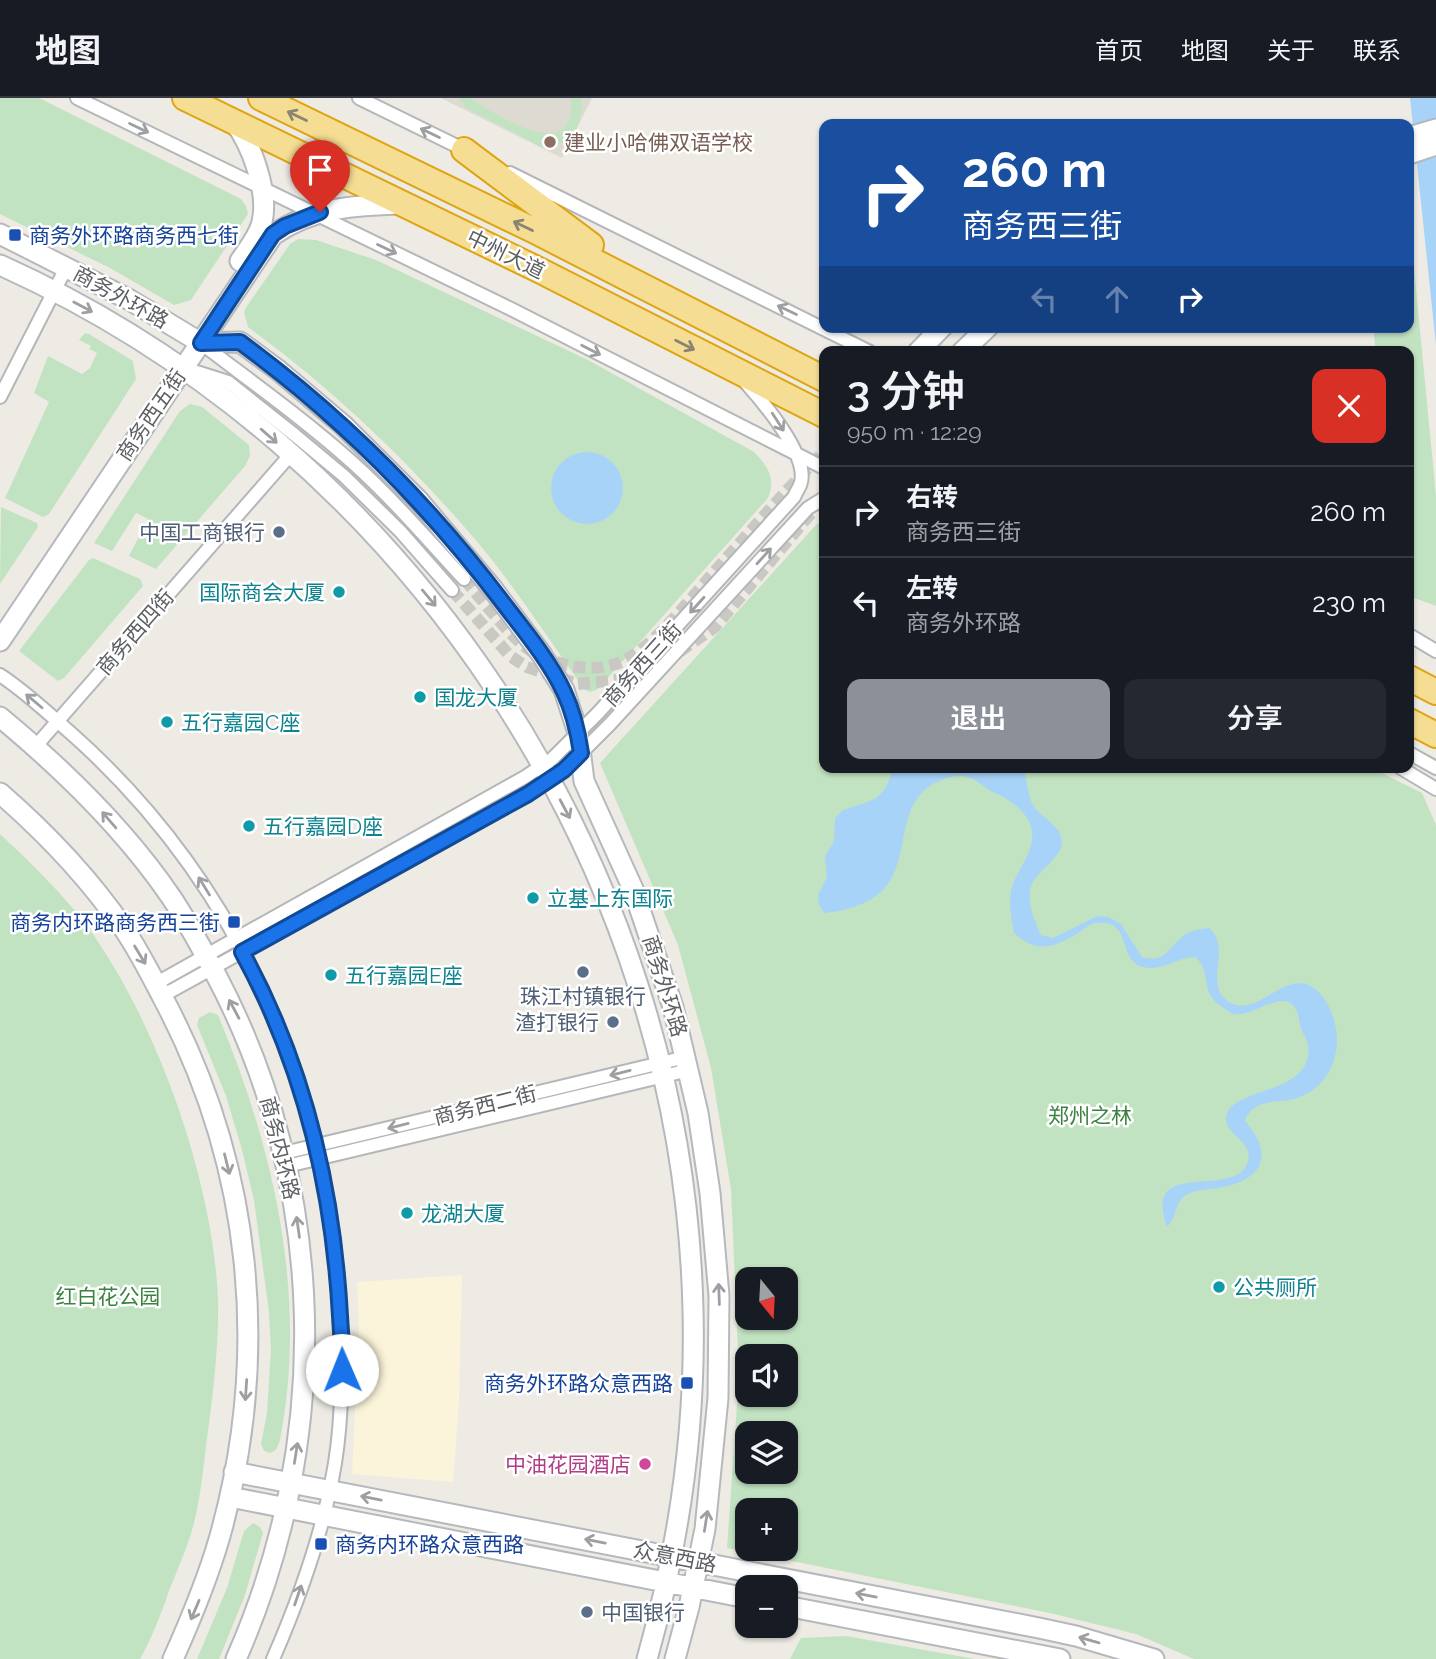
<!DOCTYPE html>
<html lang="zh">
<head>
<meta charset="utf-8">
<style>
	:root { --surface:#171b24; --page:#242831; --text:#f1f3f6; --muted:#9ea1a6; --line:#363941; --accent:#8c9099 }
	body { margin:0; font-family:Raleway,"Noto Sans SC",sans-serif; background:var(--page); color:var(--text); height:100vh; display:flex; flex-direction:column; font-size:26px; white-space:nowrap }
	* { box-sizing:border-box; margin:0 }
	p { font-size:23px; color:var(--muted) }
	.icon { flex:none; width:38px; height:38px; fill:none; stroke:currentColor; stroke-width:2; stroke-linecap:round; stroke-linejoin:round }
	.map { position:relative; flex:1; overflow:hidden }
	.sheet { position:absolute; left:819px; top:248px; width:595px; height:427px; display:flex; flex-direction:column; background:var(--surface); border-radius:14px; box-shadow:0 2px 5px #0004 }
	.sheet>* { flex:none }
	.guide { position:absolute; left:819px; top:21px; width:595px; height:214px; border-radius:14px; box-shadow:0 2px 5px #0004; background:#1a4fa0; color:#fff; overflow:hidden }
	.needle { width:46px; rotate:162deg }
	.tools { position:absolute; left:735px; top:1169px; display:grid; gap:14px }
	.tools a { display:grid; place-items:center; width:63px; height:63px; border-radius:14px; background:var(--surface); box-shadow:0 2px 5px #0004; font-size:35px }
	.pin { position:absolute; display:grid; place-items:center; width:60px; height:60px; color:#fff; margin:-72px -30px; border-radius:50% 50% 50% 0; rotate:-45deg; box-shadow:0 0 7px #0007 }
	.pin .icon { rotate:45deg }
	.me { position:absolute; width:77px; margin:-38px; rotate:359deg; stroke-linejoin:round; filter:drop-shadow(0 0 5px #0008) }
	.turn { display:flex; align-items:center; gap:24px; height:147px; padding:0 28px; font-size:32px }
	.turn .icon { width:91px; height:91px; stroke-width:2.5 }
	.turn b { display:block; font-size:49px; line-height:60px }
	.lanes { display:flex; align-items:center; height:66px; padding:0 28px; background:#0003; justify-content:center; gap:35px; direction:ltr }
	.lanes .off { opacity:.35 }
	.round { display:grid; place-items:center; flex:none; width:74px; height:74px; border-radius:14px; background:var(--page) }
	.summary { display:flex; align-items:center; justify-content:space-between; height:119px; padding:0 28px }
	h1 { font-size:42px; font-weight:600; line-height:52px }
	.action { display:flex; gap:14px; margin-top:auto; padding:14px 28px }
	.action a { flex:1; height:80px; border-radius:14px; background:var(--accent); color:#fff; font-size:28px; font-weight:600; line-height:80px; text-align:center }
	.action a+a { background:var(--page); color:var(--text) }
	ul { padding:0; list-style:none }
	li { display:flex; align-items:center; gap:21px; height:91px; padding:0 28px; border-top:2px solid var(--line) }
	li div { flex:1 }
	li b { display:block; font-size:26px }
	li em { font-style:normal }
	header { display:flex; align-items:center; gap:42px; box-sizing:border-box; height:98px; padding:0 35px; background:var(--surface); border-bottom:2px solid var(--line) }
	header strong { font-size:33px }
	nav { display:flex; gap:38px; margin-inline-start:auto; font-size:24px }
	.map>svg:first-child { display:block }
	.commercial { fill:#fbf4da }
	.education { fill:#dddad2 }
	.green { fill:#c2e3c2; fill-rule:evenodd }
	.water { fill:#a8d3f8 }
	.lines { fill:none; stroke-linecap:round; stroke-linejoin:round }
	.street-tunnel { stroke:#c9c8c3; stroke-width:12; stroke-dasharray:12 6; stroke-linecap:butt }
	.street-casing { stroke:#b4b6ba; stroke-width:16 }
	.secondary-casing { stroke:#b5b8bd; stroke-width:23 }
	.highway-casing { stroke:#dfa411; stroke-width:28 }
	.street { stroke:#fff; stroke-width:12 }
	.secondary { stroke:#fff; stroke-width:19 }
	.highway { stroke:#f5de93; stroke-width:24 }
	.oneway { stroke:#8a8571 }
	.oneway2 { stroke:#9d9fa1 }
	.route-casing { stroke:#114b97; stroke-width:18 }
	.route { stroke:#1a73e8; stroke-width:12 }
	.education-dot { fill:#8d6e63; stroke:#fff; stroke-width:2.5 }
	.transit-dot { fill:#1a4fb4; stroke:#fff; stroke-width:2.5 }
	.service-dot { fill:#5c6f8a; stroke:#fff; stroke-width:2.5 }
	.culture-dot { fill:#0f9aa8; stroke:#fff; stroke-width:2.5 }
	.hotel-dot { fill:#d1479c; stroke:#fff; stroke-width:2.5 }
	.labels { text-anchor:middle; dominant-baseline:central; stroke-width:5; stroke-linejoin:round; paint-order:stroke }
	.education-label { font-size:21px; fill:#785e54; stroke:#fff; text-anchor:start }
	.transit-label { font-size:21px; fill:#164399; stroke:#fff; text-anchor:start }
	.street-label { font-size:21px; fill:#5c5f63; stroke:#fff }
	.service-label { font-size:21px; fill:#4e5e75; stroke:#fff; text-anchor:end }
	.culture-label { font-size:21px; fill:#0d838f; stroke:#fff; text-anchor:start }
	.park-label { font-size:21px; fill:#3b8241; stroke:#fff }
	.hotel-label { font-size:21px; fill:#b23c85; stroke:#fff; text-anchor:end }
</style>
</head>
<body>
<header>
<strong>地图</strong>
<nav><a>首页</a><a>地图</a><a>关于</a><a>联系</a></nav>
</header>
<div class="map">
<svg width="1436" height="1561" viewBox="0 0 1436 1561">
	<rect width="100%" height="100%" fill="#edebe3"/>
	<path class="commercial" d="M 462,1177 L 459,1304 L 453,1384 L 352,1376 L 359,1230 L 357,1184 Z"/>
	<path class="education" d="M 441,0 L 592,0 L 562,60 Z"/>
	<path class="green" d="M 0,0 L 39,0 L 241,101 L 246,108 L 248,116 L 191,202 L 174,207 L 110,170 L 0,116 Z
		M 459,0 L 471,0 L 475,4 C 495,14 548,52 566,27 C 572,19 572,9 570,0 L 581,0 C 585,26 571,46 545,51 L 465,9 Z
		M 1409,118 L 1436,398 L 1436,508 L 1409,498 L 1409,254 L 1376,254 L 1373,229 L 1409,229 Z
		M 298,141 L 316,142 L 376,162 L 588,262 L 754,354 C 768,368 776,381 768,400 L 598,591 L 590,594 L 585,592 C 547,539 511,482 468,433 C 402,357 329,288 248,229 L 244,214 L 247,208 L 290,146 Z
		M 85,235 L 89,236 L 133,263 L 136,281 L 49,416 L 43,419 L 5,400 L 49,304 L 34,295 L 48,258 L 82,276 L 90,270 L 97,255 L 89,251 L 91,248 L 79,242 Z
		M 190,306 L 202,309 L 249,347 L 250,358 L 245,368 L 156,471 L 129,458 L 148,421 L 136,415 L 112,453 L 94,445 L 180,313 Z
		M 1,409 L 37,425 L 38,429 L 0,486 Z
		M 824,421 L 824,670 L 1372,670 L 1422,695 L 1436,727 L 1436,1561 L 1194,1561 L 1136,1536 L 1050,1515 L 727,1450 L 739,1277 L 731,1091 L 711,970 L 678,847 L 600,665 L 815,428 ZM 747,1181 L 786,1181 L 786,1220 L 747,1220 ZM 747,1258 L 786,1258 L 786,1297 L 747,1297 ZM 747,1335 L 786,1335 L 786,1374 L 747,1374 ZM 747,1412 L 786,1412 L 786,1451 L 747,1451 Z
		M 93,460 L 140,481 L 143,488 L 64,580 L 58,583 L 19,553 L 89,462 Z
		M 0,736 C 31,765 61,794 87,828 C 157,923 214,1085 218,1203 C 219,1245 213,1298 207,1340 C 203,1373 200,1407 190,1439 C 184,1457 176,1475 169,1493 C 161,1516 152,1540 140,1561 L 0,1561 Z
		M 210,914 L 218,917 C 274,1051 308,1198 280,1342 L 276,1352 L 270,1355 L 264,1353 L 261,1346 L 267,1315 L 271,1252 L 269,1215 L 254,1102 L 242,1052 L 226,998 L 197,927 L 199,920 Z
		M 253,1425 L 260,1429 L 263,1435 L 245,1497 L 219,1561 L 197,1561 L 227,1490 L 244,1433 Z
		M 846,1538 L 975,1561 L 790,1561 L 801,1540 Z"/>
	<path class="water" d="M 1410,0 L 1436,0 L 1436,247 Z
		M551 390a36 36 0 1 1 72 0a36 36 0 1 1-72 0Z
		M 894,670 L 1023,670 C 1029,684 1026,699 1036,711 C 1046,723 1062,728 1062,745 C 1061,753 1056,758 1051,764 C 1045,770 1037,777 1033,784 C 1024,800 1035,823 1041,837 L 1053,840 L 1097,818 L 1108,819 L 1121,826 L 1142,859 C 1167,866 1169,847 1186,836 C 1193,832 1201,831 1209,830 C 1233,850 1202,886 1229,904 C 1259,924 1294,855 1325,902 C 1347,936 1339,986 1297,1000 C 1279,1006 1254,999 1245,1022 C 1249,1028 1254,1034 1257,1040 C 1273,1072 1244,1086 1218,1090 C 1206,1092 1197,1091 1186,1097 C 1174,1105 1177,1120 1167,1129 C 1142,1060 1228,1100 1246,1068 C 1260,1042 1216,1036 1228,1013 C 1241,989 1314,995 1308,947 C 1308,942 1304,938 1302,933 C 1298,925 1300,916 1294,908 C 1281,892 1253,919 1234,916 C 1229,915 1225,911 1221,908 C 1198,892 1213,874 1195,859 C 1177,859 1163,874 1143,869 C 1117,863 1133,821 1097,825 C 1090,825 1084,832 1078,835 C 1054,850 1037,856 1014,835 C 1012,822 1008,807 1011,793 C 1015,773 1035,755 1032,733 C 1029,714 1009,701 993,694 C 985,690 978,683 970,680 C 962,676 952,678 944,681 C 890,701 915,758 883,792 C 870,806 842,814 824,815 L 819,807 L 818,797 L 827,779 L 825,758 L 834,743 L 835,720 L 843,712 L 868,704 L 876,700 L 885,691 Z"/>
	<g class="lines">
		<path class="street-tunnel" d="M 464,481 C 481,500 514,544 533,554 C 560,568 592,576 621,564 C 650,552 688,504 709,480 C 747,437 784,394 824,354
			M 452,492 L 510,558 L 527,569 L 578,586 L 616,582 L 643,574 L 666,563 L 715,529 L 817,408"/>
		<g class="street-casing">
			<path id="street" d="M 77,0 L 511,211 L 824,370
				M 359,0 L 469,54
				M 510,75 L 870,254
				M 202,246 C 253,285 305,322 353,365 C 393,401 428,442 464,481
				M 187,271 L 228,284 L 296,338 L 344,378 L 400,433 L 452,492
				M 0,299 L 67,168
				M 1409,537 L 1436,553
				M 0,577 C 26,594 49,616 73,637 C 240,786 330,994 340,1216 C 342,1266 343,1315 335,1365 C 324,1432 300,1499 273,1561
				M 35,649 L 291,356
				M 1409,655 L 1436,670
				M 1401,670 L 1436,691
				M 155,886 L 525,679 L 552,661 L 598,615 L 794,399 C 796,394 800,389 801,384 C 808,357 763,304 746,285
				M 162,898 L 528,696 L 564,672 L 610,626 L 808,410 L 824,400
				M 284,1055 L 686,959
				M 287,1068 L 689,972"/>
		</g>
		<g class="secondary-casing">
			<path id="secondary" d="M 234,24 C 252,47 269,95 262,124 C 259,138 248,151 240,163
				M 1409,39 L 1436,31
				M 1409,56 L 1436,47
				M 0,136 L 130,202 L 201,245 L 240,244 L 278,272 L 343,327 L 419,403 L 492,490 L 542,557 L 564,592 L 578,635 L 584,683 L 633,791 L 673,909 L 698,1015 L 710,1095 L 719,1198 L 718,1300 L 705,1431 L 689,1509 L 675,1561
				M 0,167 C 407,350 683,766 693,1212 C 696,1331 679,1447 647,1561
				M 918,254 L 942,229
				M 962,254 L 988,229
				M 0,543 L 273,137 C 313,109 357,107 403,106
				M 0,619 C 64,672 124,730 171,799 C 188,824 202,851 216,877 C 328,1089 333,1342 236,1561
				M 0,695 C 46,735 89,780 124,831 C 139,853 151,877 163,900 C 252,1067 271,1255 220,1438 C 208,1480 191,1521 173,1561
				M 234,1374 L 1039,1530 L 1076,1538 L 1154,1561
				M 230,1399 L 747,1500
				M 786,1508 L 1060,1561"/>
		</g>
		<g class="highway-casing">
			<path id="highway" d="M 185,0 L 541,173 L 824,317
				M 261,0 L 535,133 L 824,281
				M 464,52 L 591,147
				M 1409,580 L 1436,594
				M 1409,623 L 1436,637"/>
		</g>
		<use href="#street" class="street"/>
		<use href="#secondary" class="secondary"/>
		<use href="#highway" class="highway"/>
	</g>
	<defs><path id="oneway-shaft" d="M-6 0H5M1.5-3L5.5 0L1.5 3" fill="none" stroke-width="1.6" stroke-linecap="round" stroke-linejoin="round" transform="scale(1.75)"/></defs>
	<g class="oneway">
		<use href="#oneway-shaft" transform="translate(297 18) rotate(-154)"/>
		<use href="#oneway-shaft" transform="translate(523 128) rotate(-154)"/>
		<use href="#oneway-shaft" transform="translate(685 247) rotate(27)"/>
	</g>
	<g class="oneway2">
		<use href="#oneway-shaft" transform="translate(139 30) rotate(26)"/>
		<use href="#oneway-shaft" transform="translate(430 35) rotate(-154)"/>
		<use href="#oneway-shaft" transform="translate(387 151) rotate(26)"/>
		<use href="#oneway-shaft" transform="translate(83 209) rotate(28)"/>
		<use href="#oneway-shaft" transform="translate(787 212) rotate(-154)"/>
		<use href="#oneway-shaft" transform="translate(591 252) rotate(27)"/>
		<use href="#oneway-shaft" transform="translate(778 324) rotate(57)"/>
		<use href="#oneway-shaft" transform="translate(269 338) rotate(41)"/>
		<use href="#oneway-shaft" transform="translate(764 458) rotate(-48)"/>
		<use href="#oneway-shaft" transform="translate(429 500) rotate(50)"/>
		<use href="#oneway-shaft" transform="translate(697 507) rotate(132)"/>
		<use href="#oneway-shaft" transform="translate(34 603) rotate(-140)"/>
		<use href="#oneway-shaft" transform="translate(565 711) rotate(62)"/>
		<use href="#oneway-shaft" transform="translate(109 722) rotate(-131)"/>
		<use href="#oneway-shaft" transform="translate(204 788) rotate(-122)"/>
		<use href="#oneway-shaft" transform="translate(140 857) rotate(59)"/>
		<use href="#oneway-shaft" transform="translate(234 911) rotate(-118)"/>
		<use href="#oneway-shaft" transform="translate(620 975) rotate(166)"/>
		<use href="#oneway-shaft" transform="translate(398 1028) rotate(166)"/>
		<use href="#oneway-shaft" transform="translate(227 1066) rotate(76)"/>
		<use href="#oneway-shaft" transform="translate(298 1129) rotate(-98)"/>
		<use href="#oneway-shaft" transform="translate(719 1196) rotate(-92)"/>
		<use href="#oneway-shaft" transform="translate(246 1292) rotate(94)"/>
		<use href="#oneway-shaft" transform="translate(296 1355) rotate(-81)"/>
		<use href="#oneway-shaft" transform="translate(371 1400) rotate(-169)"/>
		<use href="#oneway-shaft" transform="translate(706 1423) rotate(-81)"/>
		<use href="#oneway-shaft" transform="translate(595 1443) rotate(-169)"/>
		<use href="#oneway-shaft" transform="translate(298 1497) rotate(-71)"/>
		<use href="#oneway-shaft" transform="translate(866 1497) rotate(-169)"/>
		<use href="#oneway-shaft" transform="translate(195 1512) rotate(113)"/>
		<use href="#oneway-shaft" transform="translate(1089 1542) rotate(-164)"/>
	</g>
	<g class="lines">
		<g class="route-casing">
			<path id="route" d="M 320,114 L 285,128 L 273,136 L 201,245 L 240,244 L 252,253 C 349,326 434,413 507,510 C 527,536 550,564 564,594 C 573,613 578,634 581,655 L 564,672 L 528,696 L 242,854 C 304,967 333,1089 340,1218 C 341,1236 343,1254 342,1272"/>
		</g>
		<use href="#route" class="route"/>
	</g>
	<circle class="education-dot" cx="550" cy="44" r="7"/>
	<g class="transit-dot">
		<rect x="8" y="130" width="14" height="14" rx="3.5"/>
		<rect x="227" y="817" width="14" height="14" rx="3.5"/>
		<rect x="680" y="1278" width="14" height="14" rx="3.5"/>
		<rect x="314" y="1439" width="14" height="14" rx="3.5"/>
	</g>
	<g class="service-dot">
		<circle cx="279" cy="434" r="7"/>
		<circle cx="583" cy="874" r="7"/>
		<circle cx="613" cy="924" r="7"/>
		<circle cx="587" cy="1514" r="7"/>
	</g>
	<g class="culture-dot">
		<circle cx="339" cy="494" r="7"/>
		<circle cx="420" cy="599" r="7"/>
		<circle cx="167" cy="624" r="7"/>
		<circle cx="249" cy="728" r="7"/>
		<circle cx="533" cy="800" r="7"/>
		<circle cx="331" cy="877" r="7"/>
		<circle cx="407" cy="1115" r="7"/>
		<circle cx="1219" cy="1189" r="7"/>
	</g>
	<circle class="hotel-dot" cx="645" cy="1366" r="7"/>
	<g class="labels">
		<g class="education-label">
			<text x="564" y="44">建业小哈佛双语学校</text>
		</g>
		<g class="transit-label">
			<text x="29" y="137">商务外环路商务西七街</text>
			<text x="220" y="824" text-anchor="end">商务内环路商务西三街</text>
			<text x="673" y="1285" text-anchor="end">商务外环路众意西路</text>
			<text x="335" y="1446">商务内环路众意西路</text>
		</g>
		<g class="street-label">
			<text transform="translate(506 156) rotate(26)">中州大道</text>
			<text transform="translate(121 199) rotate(29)">商务外环路</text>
			<text transform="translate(151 317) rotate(-56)">商务西五街</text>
			<text transform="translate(135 534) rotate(-49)">商务西四街</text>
			<text transform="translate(642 566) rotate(-48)">商务西三街</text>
			<text transform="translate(665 888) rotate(73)">商务外环路</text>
			<text transform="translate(485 1007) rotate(-14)">商务西二街</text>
			<text transform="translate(280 1050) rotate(76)">商务内环路</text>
			<text transform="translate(675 1459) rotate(11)">众意西路</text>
		</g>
		<g class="service-label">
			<text x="265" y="434">中国工商银行</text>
			<text x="583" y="898" text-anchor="middle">珠江村镇银行</text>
			<text x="599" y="924">渣打银行</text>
			<text x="601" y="1514" text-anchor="start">中国银行</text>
		</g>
		<g class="culture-label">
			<text x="325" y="494" text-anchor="end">国际商会大厦</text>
			<text x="434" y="599">国龙大厦</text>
			<text x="181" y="624">五行嘉园C座</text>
			<text x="263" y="728">五行嘉园D座</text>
			<text x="547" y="800">立基上东国际</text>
			<text x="345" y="877">五行嘉园E座</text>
			<text x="421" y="1115">龙湖大厦</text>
			<text x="1233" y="1189">公共厕所</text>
		</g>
		<g class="park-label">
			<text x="1090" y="1017">郑州之林</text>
			<text x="108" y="1198">红白花公园</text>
		</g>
		<g class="hotel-label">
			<text x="631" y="1366">中油花园酒店</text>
		</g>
	</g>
</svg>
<div class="tools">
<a><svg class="needle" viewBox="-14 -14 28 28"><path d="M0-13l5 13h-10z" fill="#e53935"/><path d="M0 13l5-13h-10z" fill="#9ea1a6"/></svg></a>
<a><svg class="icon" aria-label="sound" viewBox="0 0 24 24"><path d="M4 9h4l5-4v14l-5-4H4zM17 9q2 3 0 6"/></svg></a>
<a><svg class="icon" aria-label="layers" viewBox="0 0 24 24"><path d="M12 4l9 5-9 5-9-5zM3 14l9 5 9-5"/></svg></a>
<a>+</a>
<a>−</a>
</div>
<div class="pin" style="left:320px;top:114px;background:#d93025"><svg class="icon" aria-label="arrive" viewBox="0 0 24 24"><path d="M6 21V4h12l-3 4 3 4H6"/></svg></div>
<svg class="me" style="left:342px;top:1272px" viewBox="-20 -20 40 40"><circle r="19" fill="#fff"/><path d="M0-13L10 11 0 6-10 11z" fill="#1a73e8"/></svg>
<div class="guide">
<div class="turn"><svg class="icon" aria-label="right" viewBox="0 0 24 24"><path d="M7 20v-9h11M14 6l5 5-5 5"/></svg><div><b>260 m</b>商务西三街</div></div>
<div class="lanes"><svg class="icon off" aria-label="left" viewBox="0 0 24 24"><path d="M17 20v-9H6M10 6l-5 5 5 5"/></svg><svg class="icon off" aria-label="ahead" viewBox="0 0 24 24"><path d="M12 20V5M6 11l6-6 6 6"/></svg><svg class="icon" aria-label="right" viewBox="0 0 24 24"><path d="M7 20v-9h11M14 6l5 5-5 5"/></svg></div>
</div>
<section class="sheet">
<div class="summary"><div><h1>3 分钟</h1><p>950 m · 12:29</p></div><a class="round" style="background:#d93025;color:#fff"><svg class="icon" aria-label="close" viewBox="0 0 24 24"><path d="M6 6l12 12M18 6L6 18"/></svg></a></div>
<ul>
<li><svg class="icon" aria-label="right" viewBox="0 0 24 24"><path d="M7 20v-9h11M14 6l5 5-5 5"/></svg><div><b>右转</b><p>商务西三街</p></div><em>260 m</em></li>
<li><svg class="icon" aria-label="left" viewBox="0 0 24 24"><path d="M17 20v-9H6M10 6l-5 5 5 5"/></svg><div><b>左转</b><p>商务外环路</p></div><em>230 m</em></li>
</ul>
<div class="action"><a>退出</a><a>分享</a></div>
</section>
</div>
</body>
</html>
